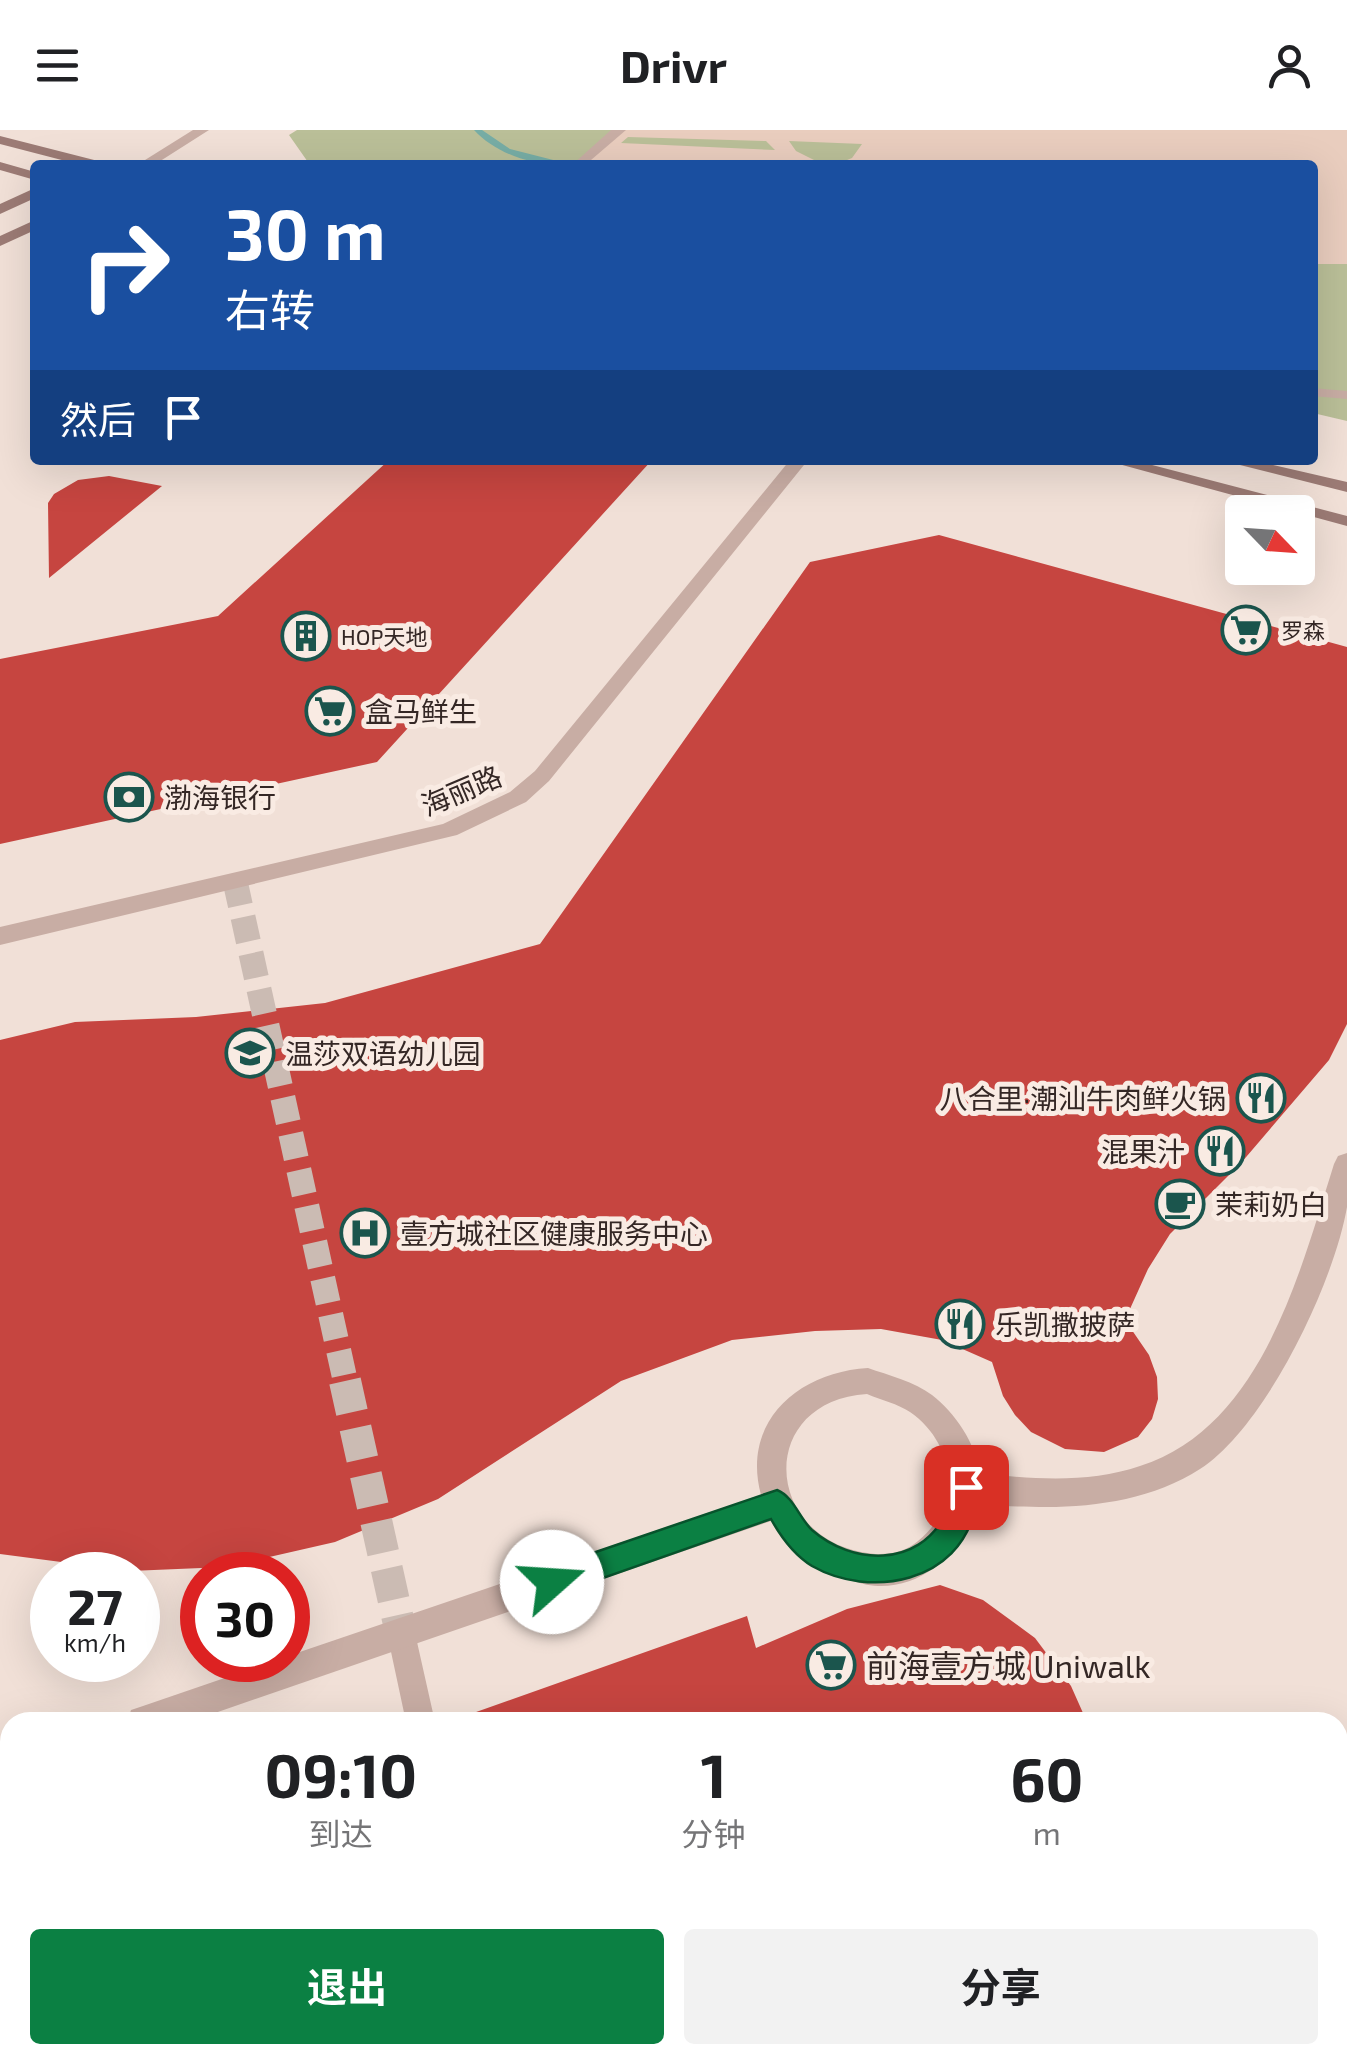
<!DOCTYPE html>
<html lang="zh">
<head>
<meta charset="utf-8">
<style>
	:root { --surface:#fff; --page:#f2f2f2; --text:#202124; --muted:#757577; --accent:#0b8043 }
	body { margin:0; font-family:"Exo 2","Noto Sans SC",sans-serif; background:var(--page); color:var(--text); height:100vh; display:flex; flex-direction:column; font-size:38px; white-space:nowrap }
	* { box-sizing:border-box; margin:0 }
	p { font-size:32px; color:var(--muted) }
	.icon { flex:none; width:55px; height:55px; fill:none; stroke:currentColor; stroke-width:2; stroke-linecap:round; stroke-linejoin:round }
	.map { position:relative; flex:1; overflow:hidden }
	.side { position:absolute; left:0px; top:1582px; width:1348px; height:352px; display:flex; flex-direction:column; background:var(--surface); border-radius:30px 30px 0 0; box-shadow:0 10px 40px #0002 }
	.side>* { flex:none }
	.hud { position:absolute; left:30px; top:30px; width:1288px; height:305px; border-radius:10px; box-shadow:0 10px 40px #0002; background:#1a4fa0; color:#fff; overflow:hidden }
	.needle { width:65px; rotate:115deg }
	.tools { position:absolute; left:1225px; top:365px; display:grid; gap:20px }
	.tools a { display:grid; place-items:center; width:90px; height:90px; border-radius:10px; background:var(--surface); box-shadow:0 10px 40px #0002; font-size:50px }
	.speed { position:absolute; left:30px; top:1422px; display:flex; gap:20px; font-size:50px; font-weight:700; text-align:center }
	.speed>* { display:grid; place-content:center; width:130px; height:130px; border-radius:50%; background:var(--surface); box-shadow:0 10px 40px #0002; line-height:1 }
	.speed small { font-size:25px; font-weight:400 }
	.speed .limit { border:15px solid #d22; background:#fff; color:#111 }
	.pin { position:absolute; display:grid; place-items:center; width:85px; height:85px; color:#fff; margin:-42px; border-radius:20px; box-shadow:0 5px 15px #0006 }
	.me { position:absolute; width:110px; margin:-55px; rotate:71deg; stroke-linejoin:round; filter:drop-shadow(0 0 8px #0008) }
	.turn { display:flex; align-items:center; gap:35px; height:210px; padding:0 30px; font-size:45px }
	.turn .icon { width:130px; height:130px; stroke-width:2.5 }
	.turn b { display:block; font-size:70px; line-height:85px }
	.then { display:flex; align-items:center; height:95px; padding:0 30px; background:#0003; gap:20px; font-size:38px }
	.eta { display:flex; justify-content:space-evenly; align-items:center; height:170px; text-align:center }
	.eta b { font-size:60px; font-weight:700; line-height:70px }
	.action { display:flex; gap:20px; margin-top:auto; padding:20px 30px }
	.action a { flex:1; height:115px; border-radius:10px; background:var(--accent); color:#fff; font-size:40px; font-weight:700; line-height:115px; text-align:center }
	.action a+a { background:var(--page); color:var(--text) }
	header { display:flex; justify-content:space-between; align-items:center; height:130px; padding:0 30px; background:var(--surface); font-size:45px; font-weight:700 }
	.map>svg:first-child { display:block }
	.green { fill:#babf98 }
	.plaza { fill:#e9cdbe; fill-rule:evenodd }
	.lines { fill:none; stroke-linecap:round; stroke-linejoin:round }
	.stream { fill:#77ada5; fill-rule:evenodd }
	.building { fill:#c64540 }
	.minor-tunnel-far1 { stroke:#cbbbb3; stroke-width:25; stroke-dasharray:25 12; stroke-linecap:butt }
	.minor-tunnel { stroke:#cbbbb3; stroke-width:32; stroke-dasharray:32 16; stroke-linecap:butt }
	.service { fill:#c8ada4; fill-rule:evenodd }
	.pedestrian { fill:#c8ada4; fill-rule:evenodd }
	.minor { fill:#c8ada4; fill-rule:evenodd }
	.tertiary { fill:#c8ada4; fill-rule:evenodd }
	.secondary { fill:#9c7b75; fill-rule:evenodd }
	.route { fill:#0b8043; stroke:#07532c; stroke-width:2.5 }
	.labels { text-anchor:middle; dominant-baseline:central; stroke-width:10; stroke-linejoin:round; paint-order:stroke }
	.far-poi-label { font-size:22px; fill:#342725; stroke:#f9ebe3; text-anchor:start }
	.poi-label { font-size:28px; fill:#342725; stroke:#f9ebe3; text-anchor:start }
	.street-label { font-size:28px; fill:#342725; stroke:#f9ebe3 }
	.near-poi-label { font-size:32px; fill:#342725; stroke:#f9ebe3; text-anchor:start }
</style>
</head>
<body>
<header><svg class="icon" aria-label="menu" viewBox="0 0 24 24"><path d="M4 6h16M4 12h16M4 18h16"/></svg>Drivr<svg class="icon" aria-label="person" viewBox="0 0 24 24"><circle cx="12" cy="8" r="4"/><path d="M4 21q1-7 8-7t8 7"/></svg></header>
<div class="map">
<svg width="1347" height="1934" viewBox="0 0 1347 1934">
	<rect width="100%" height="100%" fill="#f1e0d7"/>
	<path class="green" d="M 297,0 L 1347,0 L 1347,291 L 1313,283 L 1312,35 L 310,35 L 289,5 Z"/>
	<path class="plaza" d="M 619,0 L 1347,0 L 1347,134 L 1313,134 L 1312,35 L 835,35 L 852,28 L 862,14 L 789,11 L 796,21 L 824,35 L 578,34 ZM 628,7 L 766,11 L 775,20 L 621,13 Z"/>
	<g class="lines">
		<path class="stream" d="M 474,0 L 482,0 L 510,19 L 569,34 C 537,38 496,24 474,0 Z"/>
	</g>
	<path class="building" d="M 389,330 L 652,330 L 377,632 L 0,714 L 0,529 L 218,486 Z
		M 109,346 L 162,356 L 49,448 L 48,373 L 54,364 L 78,350 Z
		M 939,405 L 1347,517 L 1347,894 L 1329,930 L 1241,1033 L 1170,1104 L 1148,1139 L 1125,1190 L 1149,1225 L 1157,1247 L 1158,1269 L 1152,1289 L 1138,1307 L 1104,1322 L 1065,1319 L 1031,1302 L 1015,1285 L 1003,1266 L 992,1232 L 942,1210 L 881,1199 L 815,1201 L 732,1210 L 621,1251 L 438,1369 L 335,1412 L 225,1437 L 130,1441 L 0,1424 L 0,910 L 75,892 L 196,887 L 325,873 L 540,814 L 810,432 Z
		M 940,1455 L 983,1470 L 1035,1508 L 1071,1556 L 1087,1592 L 464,1592 L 462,1587 L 747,1486 L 756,1518 L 847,1479 Z"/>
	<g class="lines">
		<path class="minor-tunnel-far1" d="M 235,751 L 346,1254"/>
		<path class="minor-tunnel" d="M 345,1251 L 401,1503"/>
		<path class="service" d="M 1312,258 L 1347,261 L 1347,269 L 1312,266 Z
			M 401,1489 L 411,1493 L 415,1503 L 435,1592 L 406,1592 L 387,1503 L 391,1493 Z"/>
		<path class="pedestrian" d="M 193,0 L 209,0 L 154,35 L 137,35 Z
			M 611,0 L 626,0 L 591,30 L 748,31 L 755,35 L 572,35 Z
			M 1347,1023 C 1347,1040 1347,1060 1347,1077 C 1334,1153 1266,1296 1200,1339 C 1155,1368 1099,1377 1046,1377 C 1018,1376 982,1378 955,1367 L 951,1357 L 955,1347 L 966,1342 C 1023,1348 1085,1355 1140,1336 C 1262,1297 1300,1142 1334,1034 L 1338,1026 Z"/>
		<path class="minor" d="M 868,1238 C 888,1245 915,1252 932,1265 C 955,1283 976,1313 979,1342 C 984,1398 937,1458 878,1456 C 868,1456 857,1452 848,1450 C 813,1443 787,1422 771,1391 L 189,1592 L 127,1592 L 131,1580 L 143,1576 L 277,1530 L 288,1530 L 288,1526 L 761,1365 C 741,1291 799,1242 868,1238 ZM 867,1264 C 881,1270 898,1274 910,1282 C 956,1314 962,1376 918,1411 C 902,1425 881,1426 861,1422 C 762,1402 759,1271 867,1264 Z
			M 10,1621 L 10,1655 L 0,1659 L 0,1625 Z"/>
		<path class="tertiary" d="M 790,330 L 808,330 L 549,651 L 526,672 L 457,705 L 0,815 L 0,797 L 443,694 L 510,662 L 535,641 Z"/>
		<path class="secondary" d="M 0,6 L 102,32 L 104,35 L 81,35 L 0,14 Z
			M 0,32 L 35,42 L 35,50 L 0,40 Z
			M 35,58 L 35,68 L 0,84 L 0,74 Z
			M 35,90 L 35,100 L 0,116 L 0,106 Z
			M 1104,330 L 1133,330 L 1347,386 L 1347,396 Z
			M 1220,330 L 1252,330 L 1347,352 L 1347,362 Z"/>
	</g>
	<path class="route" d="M 966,1344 L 976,1348 C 980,1359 978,1367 975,1378 C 960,1453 870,1469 812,1436 C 794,1425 781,1407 771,1389 L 552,1466 L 542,1461 L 537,1452 L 542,1442 L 552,1437 L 777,1360 C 794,1367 799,1388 812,1400 C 852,1435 918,1438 945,1385 C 951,1374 951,1360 956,1348 Z"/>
	<defs>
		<g id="supermarket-ring" transform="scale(2.5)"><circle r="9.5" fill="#f9ebe3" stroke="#1b554d" stroke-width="1.5"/><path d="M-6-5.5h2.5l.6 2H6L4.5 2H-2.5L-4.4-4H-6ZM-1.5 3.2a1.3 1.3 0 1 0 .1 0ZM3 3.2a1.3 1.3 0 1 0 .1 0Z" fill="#1b554d"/></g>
		<g id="building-ring" transform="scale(2.5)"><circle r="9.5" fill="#f9ebe3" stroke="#1b554d" stroke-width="1.5"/><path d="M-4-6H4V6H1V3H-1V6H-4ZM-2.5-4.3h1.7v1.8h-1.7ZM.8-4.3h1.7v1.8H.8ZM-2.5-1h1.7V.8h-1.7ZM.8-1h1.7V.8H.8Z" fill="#1b554d"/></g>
		<g id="bank-ring" transform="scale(2.5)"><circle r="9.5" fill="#f9ebe3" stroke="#1b554d" stroke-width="1.5"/><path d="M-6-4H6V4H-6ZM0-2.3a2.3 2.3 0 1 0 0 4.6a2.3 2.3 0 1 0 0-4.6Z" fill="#1b554d"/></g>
		<g id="school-ring" transform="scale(2.5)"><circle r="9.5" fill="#f9ebe3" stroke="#1b554d" stroke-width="1.5"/><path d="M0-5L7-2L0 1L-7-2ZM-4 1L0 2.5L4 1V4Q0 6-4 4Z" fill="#1b554d"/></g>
		<g id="restaurant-ring" transform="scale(2.5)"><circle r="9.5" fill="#f9ebe3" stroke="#1b554d" stroke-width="1.5"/><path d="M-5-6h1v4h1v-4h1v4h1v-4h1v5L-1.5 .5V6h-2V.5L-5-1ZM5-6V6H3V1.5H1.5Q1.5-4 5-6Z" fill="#1b554d"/></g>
		<g id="cafe-ring" transform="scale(2.5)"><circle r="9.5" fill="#f9ebe3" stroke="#1b554d" stroke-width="1.5"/><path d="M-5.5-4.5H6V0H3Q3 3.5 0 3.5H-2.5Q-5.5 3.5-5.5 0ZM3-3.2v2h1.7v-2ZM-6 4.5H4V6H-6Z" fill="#1b554d"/></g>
		<g id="hospital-ring" transform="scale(2.5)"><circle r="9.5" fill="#f9ebe3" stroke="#1b554d" stroke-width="1.5"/><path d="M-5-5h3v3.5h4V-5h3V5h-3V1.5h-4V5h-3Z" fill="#1b554d"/></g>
	</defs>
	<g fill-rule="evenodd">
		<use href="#supermarket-ring" x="1246" y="500"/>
		<use href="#building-ring" x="306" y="506"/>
		<use href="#supermarket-ring" x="330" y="581"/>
		<use href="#bank-ring" x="129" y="667"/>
		<use href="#school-ring" x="250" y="923"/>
		<use href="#restaurant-ring" x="1261" y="968"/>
		<use href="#restaurant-ring" x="1220" y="1021"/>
		<use href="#cafe-ring" x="1180" y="1074"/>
		<use href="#hospital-ring" x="365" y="1103"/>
		<use href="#restaurant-ring" x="960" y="1194"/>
		<use href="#supermarket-ring" x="831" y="1535"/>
	</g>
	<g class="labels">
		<g class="far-poi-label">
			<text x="1281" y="500">罗森</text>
			<text x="341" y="506">HOP天地</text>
		</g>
		<g class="poi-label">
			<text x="365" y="581">盒马鲜生</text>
			<text x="164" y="667">渤海银行</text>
			<text x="285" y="923">温莎双语幼儿园</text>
			<text x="1226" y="968" text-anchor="end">八合里·潮汕牛肉鲜火锅</text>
			<text x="1185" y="1021" text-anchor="end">混果汁</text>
			<text x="1215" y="1074">茉莉奶白</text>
			<text x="400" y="1103">壹方城社区健康服务中心</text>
			<text x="995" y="1194">乐凯撒披萨</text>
		</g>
		<g class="street-label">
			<text transform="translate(461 660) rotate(-23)">海丽路</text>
		</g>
		<g class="near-poi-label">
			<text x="866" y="1535">前海壹方城 Uniwalk</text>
		</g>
	</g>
</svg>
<div class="tools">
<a><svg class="needle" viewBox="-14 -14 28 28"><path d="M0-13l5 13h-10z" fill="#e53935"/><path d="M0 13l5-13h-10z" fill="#757577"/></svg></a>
</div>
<div class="speed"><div>27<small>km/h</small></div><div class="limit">30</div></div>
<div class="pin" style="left:966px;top:1357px;background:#d93025"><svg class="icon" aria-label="arrive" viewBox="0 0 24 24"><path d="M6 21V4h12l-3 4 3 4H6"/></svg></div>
<svg class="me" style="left:552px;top:1452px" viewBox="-20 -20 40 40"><circle r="19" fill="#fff"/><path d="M0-13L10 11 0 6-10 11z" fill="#0b8043"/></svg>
<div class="hud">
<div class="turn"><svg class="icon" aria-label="right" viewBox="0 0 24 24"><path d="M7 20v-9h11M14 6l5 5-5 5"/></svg><div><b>30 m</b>右转</div></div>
<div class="then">然后<svg class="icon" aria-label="arrive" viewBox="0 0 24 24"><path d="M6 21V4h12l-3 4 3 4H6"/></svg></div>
</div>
<section class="side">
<div class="eta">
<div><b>09:10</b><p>到达</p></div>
<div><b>1</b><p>分钟</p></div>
<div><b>60</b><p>m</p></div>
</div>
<div class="action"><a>退出</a><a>分享</a></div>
</section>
</div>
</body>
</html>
